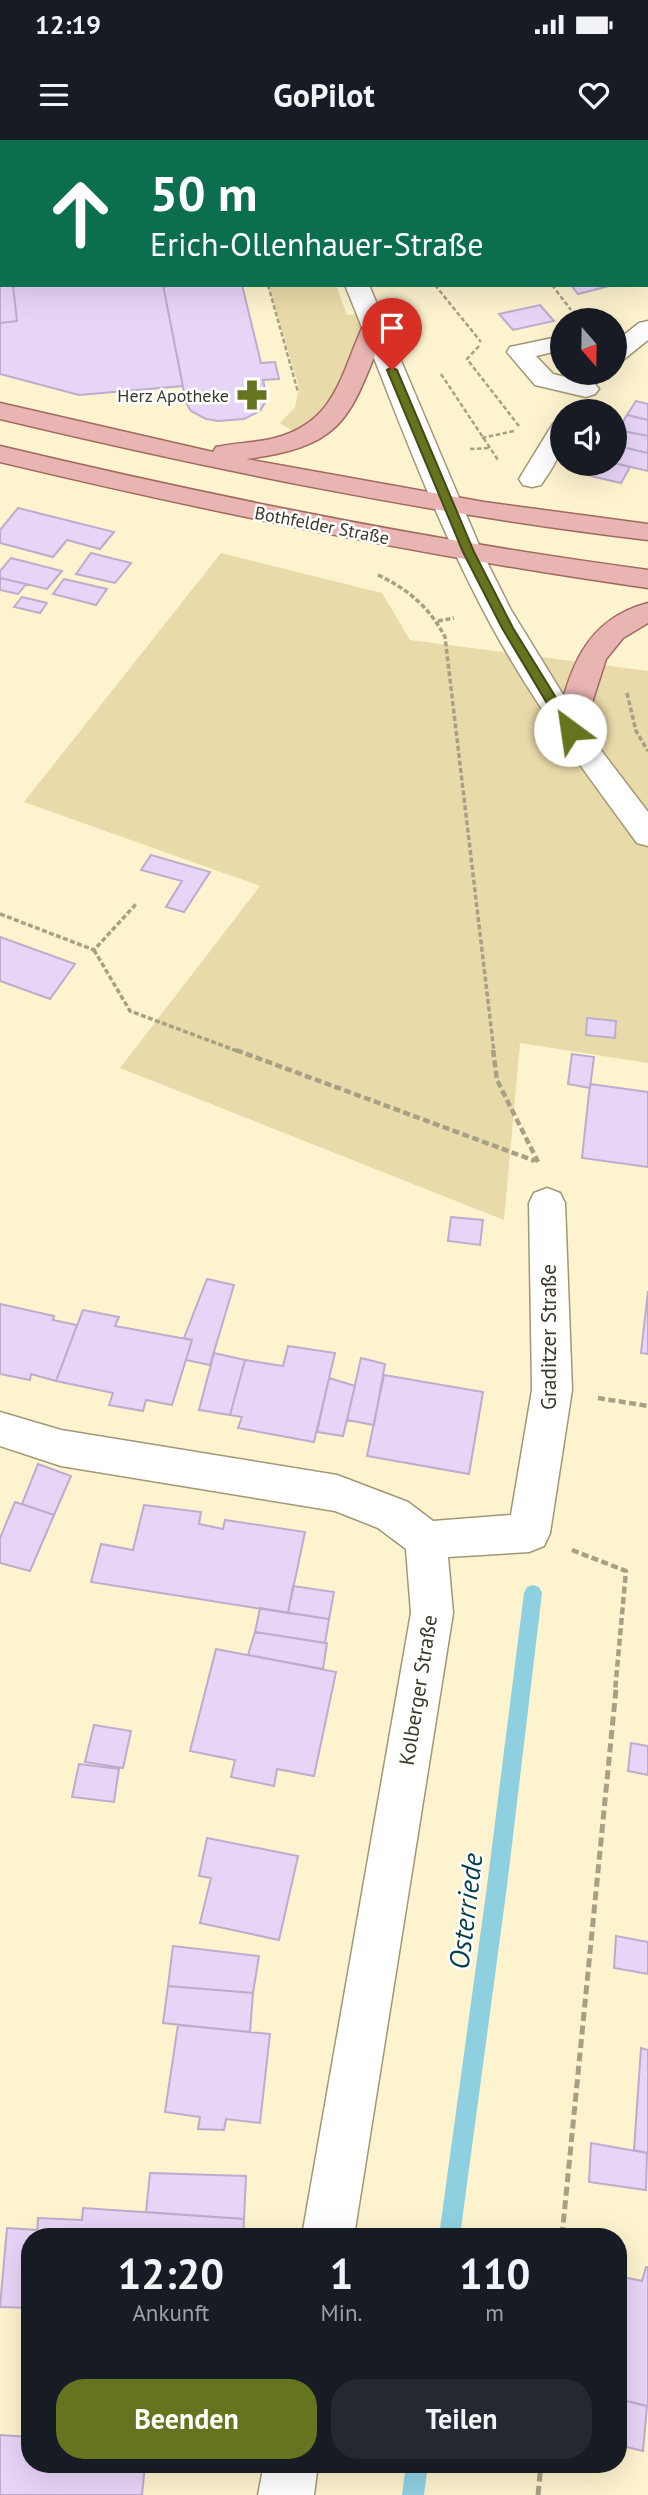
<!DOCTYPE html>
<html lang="de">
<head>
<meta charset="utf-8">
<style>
	:root { --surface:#171b24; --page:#242831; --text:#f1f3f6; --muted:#9ea1a6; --accent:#667420 }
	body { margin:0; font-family:"PT Sans",sans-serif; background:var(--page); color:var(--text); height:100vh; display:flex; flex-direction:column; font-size:26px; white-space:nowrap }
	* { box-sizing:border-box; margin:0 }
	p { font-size:23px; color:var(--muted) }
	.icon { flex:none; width:38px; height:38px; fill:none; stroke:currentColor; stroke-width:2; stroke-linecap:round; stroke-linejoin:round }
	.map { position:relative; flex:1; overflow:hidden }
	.panel { position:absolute; left:21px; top:2088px; width:606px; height:245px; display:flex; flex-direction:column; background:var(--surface); border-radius:28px; box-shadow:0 7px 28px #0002 }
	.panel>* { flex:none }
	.guide { position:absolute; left:0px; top:0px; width:649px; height:147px; box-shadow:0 7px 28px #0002; background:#0b6e4f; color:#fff; overflow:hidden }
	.needle { width:46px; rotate:160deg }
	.fabs { position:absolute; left:550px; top:168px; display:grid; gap:14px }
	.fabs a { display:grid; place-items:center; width:77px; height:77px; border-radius:50%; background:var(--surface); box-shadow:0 7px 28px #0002; font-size:35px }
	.pin { position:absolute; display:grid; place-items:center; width:60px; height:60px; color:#fff; margin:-72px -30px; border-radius:50% 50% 50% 0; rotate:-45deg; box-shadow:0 0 7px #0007 }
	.pin .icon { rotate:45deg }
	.me { position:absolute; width:77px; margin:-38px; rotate:329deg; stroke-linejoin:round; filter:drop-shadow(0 0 5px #0008) }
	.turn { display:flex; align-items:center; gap:24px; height:147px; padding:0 35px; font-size:32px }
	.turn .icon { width:91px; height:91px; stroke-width:2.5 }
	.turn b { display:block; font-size:49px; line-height:60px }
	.eta { display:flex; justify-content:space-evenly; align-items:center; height:119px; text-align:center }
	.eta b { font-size:42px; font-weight:600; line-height:49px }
	.button { display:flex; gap:14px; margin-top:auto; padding:14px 35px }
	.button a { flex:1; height:80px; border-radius:28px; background:var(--accent); color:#fff; font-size:28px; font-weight:600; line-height:80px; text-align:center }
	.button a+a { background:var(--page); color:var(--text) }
	.status { display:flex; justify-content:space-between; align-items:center; height:49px; padding:0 35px; background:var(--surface); direction:ltr }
	.status svg { height:19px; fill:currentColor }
	header { display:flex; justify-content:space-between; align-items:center; height:91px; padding:0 35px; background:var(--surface); font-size:32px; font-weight:600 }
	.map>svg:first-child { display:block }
	.green { fill:#e9daa9 }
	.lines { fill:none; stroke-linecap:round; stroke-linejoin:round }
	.stream { fill:#8fd0e0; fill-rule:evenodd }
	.building { fill:#e7d5f7; stroke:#bdaccc; stroke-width:2 }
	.minor-casing { stroke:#a29775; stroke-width:3 }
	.major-casing { stroke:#a16860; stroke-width:3 }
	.path-far3 { stroke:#a7a084; stroke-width:2.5; stroke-dasharray:4.5 2.5; stroke-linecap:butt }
	.path-far2 { stroke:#a7a084; stroke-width:3.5; stroke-dasharray:5 2.5; stroke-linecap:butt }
	.path-far1 { stroke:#a7a084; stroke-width:4.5; stroke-dasharray:7 3.5; stroke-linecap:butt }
	.path { stroke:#a7a084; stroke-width:5; stroke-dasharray:9 4.5; stroke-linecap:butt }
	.minor { fill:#fff; fill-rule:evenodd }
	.major { fill:#e8b5b2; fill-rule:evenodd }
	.route { fill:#667420; stroke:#424b15; stroke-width:2 }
	.labels { text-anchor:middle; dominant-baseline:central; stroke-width:5; stroke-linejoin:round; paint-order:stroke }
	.far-poi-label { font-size:18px; fill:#3b3728; stroke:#fff; text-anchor:end }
	.far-street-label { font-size:18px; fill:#3b3728; stroke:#fff }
	.street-label { font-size:21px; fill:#3b3728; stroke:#fff }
	.near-water-label { font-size:28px; font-style:italic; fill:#003e4a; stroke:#fff }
</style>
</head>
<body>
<div class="status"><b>12:19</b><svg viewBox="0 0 49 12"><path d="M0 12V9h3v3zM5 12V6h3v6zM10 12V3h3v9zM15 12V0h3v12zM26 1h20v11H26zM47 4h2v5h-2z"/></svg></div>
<header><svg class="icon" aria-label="menu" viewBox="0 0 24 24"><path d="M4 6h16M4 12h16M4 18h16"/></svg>GoPilot<svg class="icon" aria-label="heart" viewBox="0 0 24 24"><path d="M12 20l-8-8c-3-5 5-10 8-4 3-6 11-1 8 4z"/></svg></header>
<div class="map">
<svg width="648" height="2355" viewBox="0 0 648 2355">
	<rect width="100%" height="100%" fill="#fdf3ce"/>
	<path class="green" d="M 268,145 L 336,145 L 347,175 L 369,173 L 339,268 L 302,297 L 280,283 L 295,267 L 299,247 Z
		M 221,413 L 382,453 L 410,500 L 648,531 L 648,923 L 520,903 L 504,1080 L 120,928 L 260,746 L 24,662 Z"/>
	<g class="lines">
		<path class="stream" d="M 533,1445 L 539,1447 L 542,1453 L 507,1746 L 460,2096 L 439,2096 L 487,1746 L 524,1453 L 527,1447 Z
			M 406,2324 L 428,2324 L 424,2355 L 402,2355 Z"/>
	</g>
	<path class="building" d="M 393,0 L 457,0 L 459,2 L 394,2 Z
		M 0,91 L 2,145 L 13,145 L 17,181 L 0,183 Z
		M 13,145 L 163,145 L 183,246 L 79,255 L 0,234 L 0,183 L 17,181 Z
		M 163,145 L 242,145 L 261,223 L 275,222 L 279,239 L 263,240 L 267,259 L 260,271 L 244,279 L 218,281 L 206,279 L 191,271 L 186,263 Z
		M 571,145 L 613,145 L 578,154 Z
		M 540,165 L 554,181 L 513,190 L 499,174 Z
		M 636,261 L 648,264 L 648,280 L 627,275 Z
		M 627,275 L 648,280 L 648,296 L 618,290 Z
		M 618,290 L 648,296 L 648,313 L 614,305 L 614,296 Z
		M 614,305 L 648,313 L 648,331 L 614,323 Z
		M 614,323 L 630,327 L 621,343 L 591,336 L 598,324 Z
		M 18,368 L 114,392 L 100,409 L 67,400 L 53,417 L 0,403 L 0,390 Z
		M 91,413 L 131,423 L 115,443 L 76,434 Z
		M 11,418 L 62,431 L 47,449 L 0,438 L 0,431 Z
		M 0,438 L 26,444 L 18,454 L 0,450 Z
		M 64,439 L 107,449 L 96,465 L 53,454 Z
		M 22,457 L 47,463 L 40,473 L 14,467 Z
		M 151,715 L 210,732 L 184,772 L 166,767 L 182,741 L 141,730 Z
		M 0,797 L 75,824 L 50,859 L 0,841 Z
		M 587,878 L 616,881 L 615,898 L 586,895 Z
		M 572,914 L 594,917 L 590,948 L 568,944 Z
		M 590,944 L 648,952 L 648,1027 L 582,1018 Z
		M 451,1077 L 483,1080 L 480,1105 L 448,1101 Z
		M 207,1139 L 234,1145 L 210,1225 L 186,1220 L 192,1200 L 184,1198 Z
		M 648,1151 L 648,1214 L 641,1213 Z
		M 0,1164 L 54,1176 L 53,1180 L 77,1185 L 56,1241 L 31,1234 L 30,1240 L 0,1234 Z
		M 83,1170 L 119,1177 L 115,1186 L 192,1200 L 172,1265 L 146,1260 L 143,1271 L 109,1265 L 113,1253 L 56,1241 Z
		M 288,1206 L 335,1213 L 314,1302 L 238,1288 L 242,1277 L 230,1275 L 245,1220 L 283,1226 Z
		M 214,1213 L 245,1220 L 230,1275 L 199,1270 Z
		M 361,1218 L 385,1224 L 374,1285 L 347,1280 Z
		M 384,1235 L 483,1252 L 469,1334 L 367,1316 Z
		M 329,1238 L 355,1246 L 343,1296 L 317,1292 Z
		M 38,1324 L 71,1336 L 54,1375 L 22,1364 Z
		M 15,1362 L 54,1375 L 30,1431 L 0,1423 L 0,1398 Z
		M 144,1365 L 201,1372 L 199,1384 L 223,1389 L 225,1380 L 305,1392 L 288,1473 L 91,1442 L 101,1404 L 133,1410 Z
		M 293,1446 L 334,1452 L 329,1479 L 288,1473 Z
		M 260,1468 L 329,1479 L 325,1503 L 255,1492 Z
		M 255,1492 L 327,1503 L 323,1529 L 248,1515 Z
		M 216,1509 L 336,1532 L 314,1636 L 277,1629 L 274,1646 L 231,1637 L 235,1620 L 190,1611 Z
		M 94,1585 L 131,1591 L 123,1628 L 85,1622 Z
		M 631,1603 L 648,1606 L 648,1635 L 628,1631 Z
		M 79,1624 L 119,1629 L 114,1662 L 72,1657 Z
		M 207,1698 L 298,1716 L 279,1800 L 200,1783 L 211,1738 L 199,1736 Z
		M 616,1796 L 648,1802 L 648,1834 L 614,1828 Z
		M 173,1806 L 259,1816 L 253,1853 L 168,1846 Z
		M 168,1846 L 253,1853 L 250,1892 L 163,1883 Z
		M 178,1885 L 270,1894 L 260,1983 L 226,1979 L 224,1990 L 198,1989 L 200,1977 L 165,1972 Z
		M 641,1908 L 648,1910 L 648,2013 L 634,2010 Z
		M 591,2003 L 647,2013 L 646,2050 L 589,2042 Z
		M 150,2033 L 246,2036 L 244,2079 L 146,2072 Z
		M 83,2068 L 244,2079 L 243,2096 L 37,2096 L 38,2078 L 82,2080 Z
		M 7,2088 L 37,2090 L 37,2096 L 30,2096 L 30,2168 L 0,2167 Z
		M 646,2127 L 648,2127 L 648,2266 L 618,2259 L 618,2136 L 642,2141 Z
		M 618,2259 L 647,2266 L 643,2311 L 618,2305 Z
		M 0,2295 L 30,2297 L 30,2324 L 145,2324 L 142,2355 L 0,2355 Z"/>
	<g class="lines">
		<g class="minor-casing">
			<path id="minor" d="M 282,0 L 304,0 L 305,2 L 283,2 Z
				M 345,145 L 369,145 L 482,412 L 511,470 L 581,584 L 648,672 L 648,706 L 637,703 C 581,627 525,551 482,468 C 428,365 389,253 345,145 Z
				M 648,181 L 648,200 L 623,220 L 614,222 L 614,203 L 639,183 Z
				M 562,196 L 562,210 L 536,216 L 553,234 L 595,244 L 599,249 L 595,254 L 586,257 L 535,245 L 507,212 L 510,207 Z
				M 562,282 C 562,313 559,319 541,345 L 532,347 L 523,345 L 519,339 L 549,290 L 553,284 Z
				M 547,1048 L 560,1053 L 565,1063 L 572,1250 L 550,1393 L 544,1406 L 529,1412 L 448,1417 L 453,1473 L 354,2096 L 302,2096 L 411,1473 L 406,1409 L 378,1388 L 335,1371 L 61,1326 L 0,1306 L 0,1272 L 61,1290 L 337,1335 L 408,1362 L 433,1381 L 511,1375 L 532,1250 L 529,1063 L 534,1053 Z
				M 264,2324 L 318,2324 L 314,2355 L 258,2355 Z"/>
		</g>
		<g class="major-casing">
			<path id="major" d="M 374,181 L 383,183 L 386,188 C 350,273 350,306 246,319 L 484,362 L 648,384 L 648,400 C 429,374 214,330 0,279 L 0,263 L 213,312 L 216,307 C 235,303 256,303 275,298 C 335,282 340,237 362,188 L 365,183 Z
				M 0,306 C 214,357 430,401 648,430 L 648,448 C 430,417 214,373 0,322 Z
				M 648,463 L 648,483 L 623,498 L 606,519 L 581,597 L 570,600 L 559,597 L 555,590 C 569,532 583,480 648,463 Z"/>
		</g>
		<path class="path-far3" d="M 268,145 L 298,252
			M 435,145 L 481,202
			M 552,145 L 571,170
			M 479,206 L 467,219 L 519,286
			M 441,234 L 498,320
			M 482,298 L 514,291
			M 470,309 L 489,308"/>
		<path class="path-far2" d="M 378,435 C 408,449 430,468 445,497 L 494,912
			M 438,481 L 454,478
			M 627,553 L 636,591 L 648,611
			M 0,774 L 94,810 L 137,763
			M 94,810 L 130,871 L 240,912"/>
		<path class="path-far1" d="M 236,910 L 535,1021
			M 493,910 L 497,940 L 538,1022
			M 598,1258 L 648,1266
			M 572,1410 L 626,1431 L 615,1551"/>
		<path class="path" d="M 562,2096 L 616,1549
			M 538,2355 L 541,2324"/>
		<use href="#minor" class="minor"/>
		<use href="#major" class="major"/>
	</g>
	<path class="route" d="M 392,227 L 397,230 L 474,412 L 513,488 L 576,590 L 574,593 L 570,594 L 563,590 L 502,488 L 463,412 L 387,230 Z"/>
	<defs>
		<g id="pharmacy-bare" transform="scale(2.415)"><path d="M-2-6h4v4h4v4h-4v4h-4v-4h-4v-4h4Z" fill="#667420" stroke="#fff" stroke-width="2.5" paint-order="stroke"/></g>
	</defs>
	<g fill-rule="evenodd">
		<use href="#pharmacy-bare" x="252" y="255"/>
	</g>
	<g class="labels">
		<g class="far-poi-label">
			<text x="229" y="255">Herz Apotheke</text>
		</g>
		<g class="far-street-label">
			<text transform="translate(322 385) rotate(11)">Bothfelder Straße</text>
		</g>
		<g class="street-label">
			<text transform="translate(548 1197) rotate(-90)">Graditzer Straße</text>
			<text transform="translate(418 1550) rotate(-81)">Kolberger Straße</text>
		</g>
		<g class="near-water-label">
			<text transform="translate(465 1771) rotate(-83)">Osterriede</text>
		</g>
	</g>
</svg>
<div class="fabs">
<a><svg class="needle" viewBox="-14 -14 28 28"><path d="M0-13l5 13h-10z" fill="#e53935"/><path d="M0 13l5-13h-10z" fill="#9ea1a6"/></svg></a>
<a><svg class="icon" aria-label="sound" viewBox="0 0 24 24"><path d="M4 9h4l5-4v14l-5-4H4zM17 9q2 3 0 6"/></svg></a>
</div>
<div class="pin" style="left:392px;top:230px;background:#d93025"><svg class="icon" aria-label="arrive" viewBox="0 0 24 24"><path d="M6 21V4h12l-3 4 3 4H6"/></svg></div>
<svg class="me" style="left:570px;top:590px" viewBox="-20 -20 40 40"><circle r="19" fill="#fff"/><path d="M0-13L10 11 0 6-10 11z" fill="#667420"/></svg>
<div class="guide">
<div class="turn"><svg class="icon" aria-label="ahead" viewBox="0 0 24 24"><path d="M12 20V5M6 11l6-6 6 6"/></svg><div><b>50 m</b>Erich-Ollenhauer-Straße</div></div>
</div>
<section class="panel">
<div class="eta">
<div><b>12:20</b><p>Ankunft</p></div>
<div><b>1</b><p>Min.</p></div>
<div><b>110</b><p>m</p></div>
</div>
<div class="button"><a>Beenden</a><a>Teilen</a></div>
</section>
</div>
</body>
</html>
